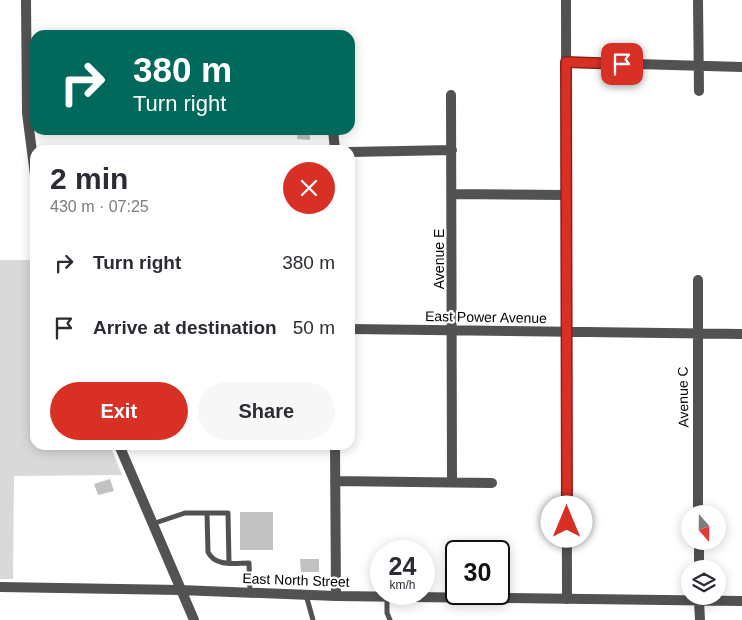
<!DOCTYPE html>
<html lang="en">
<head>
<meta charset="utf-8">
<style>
	:root { --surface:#fff; --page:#f7f7f7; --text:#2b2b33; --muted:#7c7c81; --accent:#d93025 }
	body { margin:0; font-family:Helvetica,sans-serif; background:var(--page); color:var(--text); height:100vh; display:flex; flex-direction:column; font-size:19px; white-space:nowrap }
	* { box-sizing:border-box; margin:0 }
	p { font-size:16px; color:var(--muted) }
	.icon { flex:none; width:28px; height:28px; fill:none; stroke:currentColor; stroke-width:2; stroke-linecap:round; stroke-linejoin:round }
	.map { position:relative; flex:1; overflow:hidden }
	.drawer { position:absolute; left:30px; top:145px; width:325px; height:305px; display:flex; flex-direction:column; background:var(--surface); border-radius:15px; box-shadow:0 2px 12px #0003 }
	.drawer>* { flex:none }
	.banner { position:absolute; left:30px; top:30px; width:325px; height:105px; border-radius:15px; box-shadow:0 2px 12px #0003; background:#00695c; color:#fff; overflow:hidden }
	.needle { width:32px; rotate:160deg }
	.controls { position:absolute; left:681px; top:505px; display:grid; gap:10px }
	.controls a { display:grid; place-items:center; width:45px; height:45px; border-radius:50%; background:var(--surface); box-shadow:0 2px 12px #0003; font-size:25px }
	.speed { position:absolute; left:370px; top:540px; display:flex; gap:10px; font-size:25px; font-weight:700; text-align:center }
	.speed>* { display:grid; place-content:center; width:65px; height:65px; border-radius:50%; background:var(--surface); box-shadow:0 2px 12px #0003; line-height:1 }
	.speed small { font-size:12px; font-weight:400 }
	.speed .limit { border:2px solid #111; border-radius:8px; background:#fff; color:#111 }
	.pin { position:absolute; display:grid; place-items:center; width:42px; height:42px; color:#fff; margin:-21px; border-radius:10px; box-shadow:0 2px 8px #0006 }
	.me { position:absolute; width:55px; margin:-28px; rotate:0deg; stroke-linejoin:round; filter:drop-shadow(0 0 4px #0008) }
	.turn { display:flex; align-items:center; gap:18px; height:105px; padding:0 20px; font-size:22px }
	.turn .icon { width:65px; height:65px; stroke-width:2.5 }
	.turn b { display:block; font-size:35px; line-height:42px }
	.round { display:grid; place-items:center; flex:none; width:52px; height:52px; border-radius:26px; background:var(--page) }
	.summary { display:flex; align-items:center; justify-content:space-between; height:85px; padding:0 20px }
	h1 { font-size:30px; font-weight:700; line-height:38px }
	.primary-button { display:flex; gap:10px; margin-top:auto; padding:10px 20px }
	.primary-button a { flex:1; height:58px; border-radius:30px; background:var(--accent); color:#fff; font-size:20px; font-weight:700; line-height:58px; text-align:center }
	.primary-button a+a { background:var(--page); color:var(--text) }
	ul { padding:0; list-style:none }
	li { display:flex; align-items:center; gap:15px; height:65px; padding:0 20px }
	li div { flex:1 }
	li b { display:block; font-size:19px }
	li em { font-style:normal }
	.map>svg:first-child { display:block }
	.green { fill:#d9d9d9 }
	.building { fill:#c2c2c2 }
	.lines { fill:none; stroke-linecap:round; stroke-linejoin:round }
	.service { stroke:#525252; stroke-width:5 }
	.minor { stroke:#525252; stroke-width:10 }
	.tertiary { stroke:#525252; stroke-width:10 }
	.route-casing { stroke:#8d1f18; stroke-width:12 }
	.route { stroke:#d93025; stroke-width:9 }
	.labels { text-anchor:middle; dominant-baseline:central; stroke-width:4.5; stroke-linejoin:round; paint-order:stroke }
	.street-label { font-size:14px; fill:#000; stroke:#fff }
</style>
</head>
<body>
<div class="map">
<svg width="742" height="620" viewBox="0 0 742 620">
	<rect width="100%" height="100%" fill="#fff"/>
	<path class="green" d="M 0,260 L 35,260 L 35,445 L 110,445 L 122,475 L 14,476 L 13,579 L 0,579 Z"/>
	<path class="building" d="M 298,130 L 310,130 L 310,140 L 297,139 Z
		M 110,479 L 114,491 L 98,495 L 94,484 Z
		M 240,512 L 273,512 L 273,550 L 240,550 Z
		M 300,559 L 319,559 L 319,572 L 301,572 Z"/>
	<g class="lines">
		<path class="service" d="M 207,513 L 228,513 L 229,563
			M 152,524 L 185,513 L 207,513 L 208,552 C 215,567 235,563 249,563 L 250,592
			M 306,595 L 313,620
			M 387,597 L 387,613 L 390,620"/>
		<path class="minor" d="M 566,0 L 567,599
			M 698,0 L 699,91
			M 566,62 L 742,67
			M 451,95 L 452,482
			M 333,130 L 335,150
			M 350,152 L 452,150
			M 453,194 L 567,195
			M 698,280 L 698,514
			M 350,329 L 742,334
			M 335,445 L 336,596
			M 335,481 L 492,483
			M 699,541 L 699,569"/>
		<path class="tertiary" d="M 26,0 L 27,113 L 35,175
			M 119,445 L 194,620
			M 0,587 L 180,590 L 336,596 L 742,601
			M 699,601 L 700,620"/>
	</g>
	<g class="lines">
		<g class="route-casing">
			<path id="route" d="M 567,522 L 566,62 L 622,64"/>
		</g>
		<use href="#route" class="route"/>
	</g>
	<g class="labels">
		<g class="street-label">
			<text transform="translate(439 259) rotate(-90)">Avenue E</text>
			<text transform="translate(486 317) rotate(1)">East Power Avenue</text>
			<text transform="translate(683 397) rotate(-91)">Avenue C</text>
			<text transform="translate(296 580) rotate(2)">East North Street</text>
		</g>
	</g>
</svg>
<div class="controls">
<a><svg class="needle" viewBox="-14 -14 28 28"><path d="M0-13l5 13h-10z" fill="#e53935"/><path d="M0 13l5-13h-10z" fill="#7c7c81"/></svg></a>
<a><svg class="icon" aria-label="layers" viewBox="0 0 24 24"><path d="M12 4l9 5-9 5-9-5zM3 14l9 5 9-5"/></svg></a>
</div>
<div class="speed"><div>24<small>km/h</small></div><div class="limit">30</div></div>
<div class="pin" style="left:622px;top:64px;background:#d93025"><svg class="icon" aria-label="arrive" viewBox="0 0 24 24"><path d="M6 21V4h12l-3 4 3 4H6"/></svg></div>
<svg class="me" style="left:567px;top:522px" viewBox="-20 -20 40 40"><circle r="19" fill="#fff"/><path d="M0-13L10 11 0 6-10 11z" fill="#d93025"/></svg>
<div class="banner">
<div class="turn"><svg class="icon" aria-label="right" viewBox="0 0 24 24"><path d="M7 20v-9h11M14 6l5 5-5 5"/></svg><div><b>380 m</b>Turn right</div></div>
</div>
<section class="drawer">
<div class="summary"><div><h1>2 min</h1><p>430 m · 07:25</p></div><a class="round" style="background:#d93025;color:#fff"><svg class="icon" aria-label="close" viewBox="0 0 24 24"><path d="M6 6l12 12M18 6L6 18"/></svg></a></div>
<ul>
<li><svg class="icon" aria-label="right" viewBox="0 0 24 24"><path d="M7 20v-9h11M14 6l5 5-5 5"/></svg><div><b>Turn right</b></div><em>380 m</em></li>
<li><svg class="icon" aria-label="arrive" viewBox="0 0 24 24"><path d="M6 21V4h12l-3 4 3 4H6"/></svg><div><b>Arrive at destination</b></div><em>50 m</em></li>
</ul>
<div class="primary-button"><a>Exit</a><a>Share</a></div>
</section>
</div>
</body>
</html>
